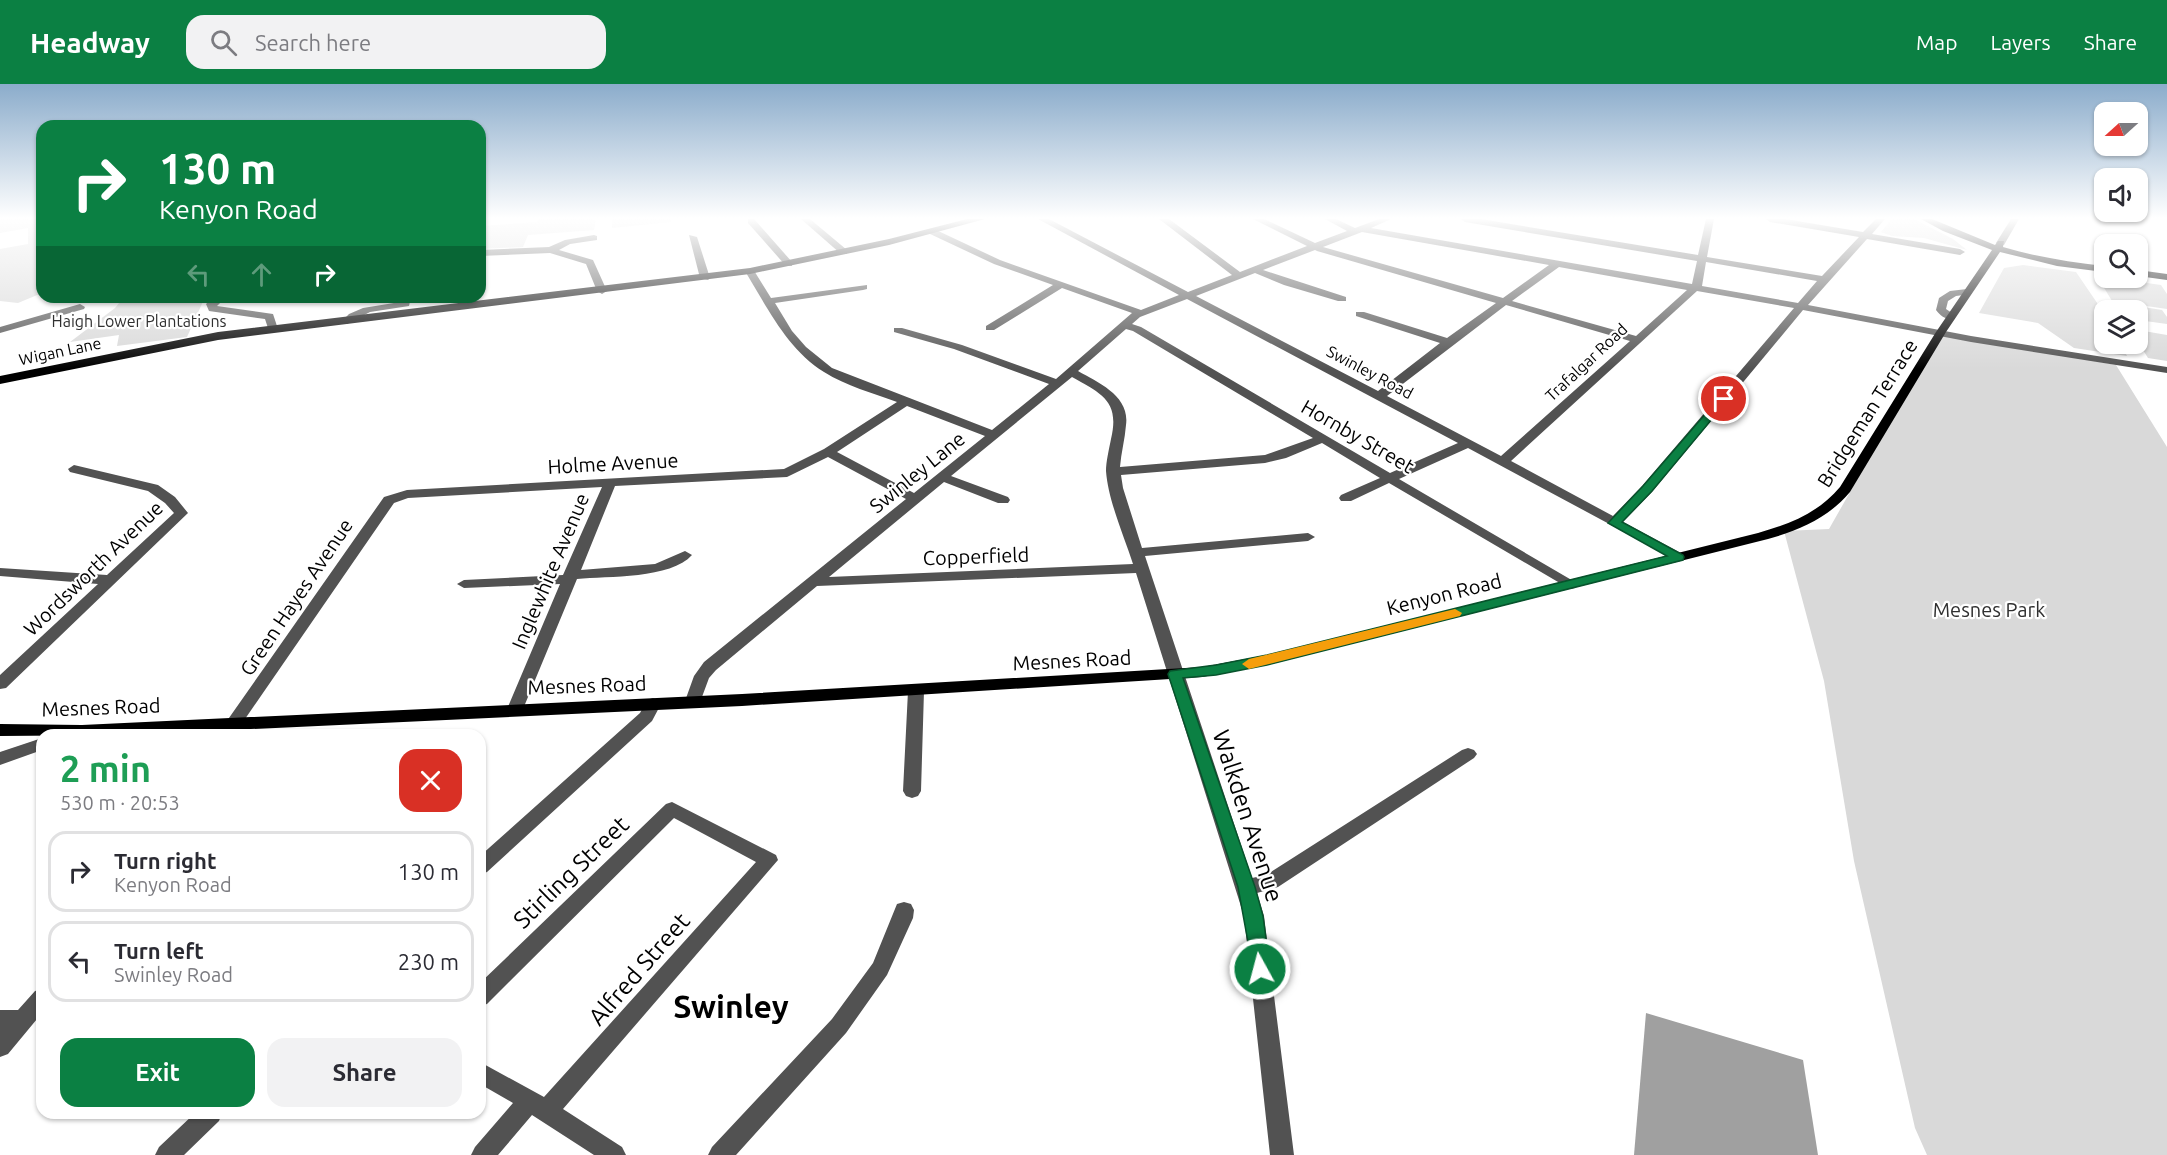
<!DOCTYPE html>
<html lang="en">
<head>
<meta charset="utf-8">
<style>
	:root { --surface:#fff; --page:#f2f2f3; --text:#2b2b33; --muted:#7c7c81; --line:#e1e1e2; --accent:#0b8043 }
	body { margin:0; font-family:Ubuntu,sans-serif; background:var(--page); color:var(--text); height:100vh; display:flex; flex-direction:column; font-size:22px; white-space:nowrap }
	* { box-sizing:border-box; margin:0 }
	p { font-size:20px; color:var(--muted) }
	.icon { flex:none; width:33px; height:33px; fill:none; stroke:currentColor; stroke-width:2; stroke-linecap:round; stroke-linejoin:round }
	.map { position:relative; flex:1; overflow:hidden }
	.panel { position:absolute; left:36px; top:645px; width:450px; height:390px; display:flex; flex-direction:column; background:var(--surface); border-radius:18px; box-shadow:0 2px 4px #0004 }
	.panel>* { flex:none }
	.hud { position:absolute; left:36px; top:36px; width:450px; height:183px; border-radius:18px; box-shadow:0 2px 4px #0004; background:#0b8043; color:#fff; overflow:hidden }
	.needle { width:39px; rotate:249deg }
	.controls { position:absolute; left:2094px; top:18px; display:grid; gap:12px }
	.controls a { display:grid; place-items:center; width:54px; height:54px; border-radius:12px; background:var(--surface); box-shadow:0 2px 4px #0004; font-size:30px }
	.pin { position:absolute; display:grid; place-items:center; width:51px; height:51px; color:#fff; margin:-26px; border:3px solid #fff; border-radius:50%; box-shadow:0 2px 6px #0007 }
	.me { position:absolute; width:66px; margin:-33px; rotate:353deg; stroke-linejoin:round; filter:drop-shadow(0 0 4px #0008) }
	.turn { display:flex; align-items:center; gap:21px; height:126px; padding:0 24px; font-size:27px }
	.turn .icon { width:78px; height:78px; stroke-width:2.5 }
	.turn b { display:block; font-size:42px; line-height:51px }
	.lanes { display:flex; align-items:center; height:57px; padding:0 24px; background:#0003; justify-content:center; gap:30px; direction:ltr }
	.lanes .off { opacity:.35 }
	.round { display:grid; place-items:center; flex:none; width:63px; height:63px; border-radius:18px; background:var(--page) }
	.head { display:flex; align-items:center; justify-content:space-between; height:102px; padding:0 24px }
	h1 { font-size:36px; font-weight:700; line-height:45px; color:#1e9e55 }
	.button { display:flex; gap:12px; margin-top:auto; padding:12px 24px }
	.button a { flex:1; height:69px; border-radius:18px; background:var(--accent); color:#fff; font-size:24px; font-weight:700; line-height:69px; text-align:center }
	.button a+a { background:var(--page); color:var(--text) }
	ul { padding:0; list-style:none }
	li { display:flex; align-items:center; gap:18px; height:81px; margin:0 12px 9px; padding:0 12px; border:3px solid var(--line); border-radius:18px }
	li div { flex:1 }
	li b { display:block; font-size:22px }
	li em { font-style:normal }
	header { display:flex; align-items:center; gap:36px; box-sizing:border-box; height:84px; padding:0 30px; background:var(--accent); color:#fff }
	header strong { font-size:28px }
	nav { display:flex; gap:33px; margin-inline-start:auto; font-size:21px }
	.search { width:420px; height:54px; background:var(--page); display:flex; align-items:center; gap:15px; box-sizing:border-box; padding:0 21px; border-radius:18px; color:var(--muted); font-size:22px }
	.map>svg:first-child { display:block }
	.green { fill:#d9d9d9 }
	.water { fill:#a0a0a0 }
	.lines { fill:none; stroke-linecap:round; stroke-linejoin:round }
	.minor { fill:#525252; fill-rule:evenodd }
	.major { fill:#000; fill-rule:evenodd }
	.highway { fill:#000; fill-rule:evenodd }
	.route { fill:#0b8043; stroke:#07532c; stroke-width:1.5 }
	.slow { fill:#f59e0b }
	.labels { text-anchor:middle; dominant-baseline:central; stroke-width:4.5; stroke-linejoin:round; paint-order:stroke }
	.far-park-label { font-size:16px; fill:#303030; stroke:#fff }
	.far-street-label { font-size:16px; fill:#000; stroke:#fff }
	.street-label { font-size:20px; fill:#000; stroke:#fff }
	.park-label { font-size:20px; fill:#303030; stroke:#fff }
	.near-street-label { font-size:24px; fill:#000; stroke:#fff }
	.near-district-label { font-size:32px; font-weight:bold; fill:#000; stroke:#fff }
</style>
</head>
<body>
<header>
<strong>Headway</strong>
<div class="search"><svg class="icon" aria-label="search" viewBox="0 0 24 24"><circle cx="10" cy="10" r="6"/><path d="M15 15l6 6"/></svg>Search here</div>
<nav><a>Map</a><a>Layers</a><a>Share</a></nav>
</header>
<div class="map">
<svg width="2167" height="1071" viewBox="0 0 2167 1071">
	<rect width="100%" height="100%" fill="#fff"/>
	<path class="green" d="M 0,135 L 42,135 L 42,209 L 18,219 L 0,217 L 0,165 L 28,160 L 28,144 L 0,149 Z
		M 539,135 L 596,135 L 594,146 L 528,151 L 523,163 L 480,165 L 480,142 L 537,138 Z
		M 612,135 L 670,135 L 671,138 L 612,144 Z
		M 1892,135 L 1914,135 L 1953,155 L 1967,166 L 1924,154 L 1892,152 L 1881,148 Z
		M 2023,181 L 2076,188 L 2104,229 L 2104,260 L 2121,260 L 2127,272 L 2074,264 L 2038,239 L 1979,229 L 2004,184 Z
		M 2097,192 L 2161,201 L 2167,210 L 2167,225 L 2112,217 Z
		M 124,213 L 205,213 L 187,253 L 117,262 L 119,251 L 70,258 L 115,224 Z
		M 2111,218 L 2162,226 L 2167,233 L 2167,240 L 2138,236 L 2138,226 L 2116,226 Z
		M 2138,246 L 2167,251 L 2167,277 L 2148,274 L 2138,258 Z
		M 1941,248 L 2116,281 L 2167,363 L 2167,1071 L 1927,1071 L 1915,1044 L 1854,777 L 1824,597 L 1784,447 L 1829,445 Z"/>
	<path class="water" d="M 1646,929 L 1803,976 L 1818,1071 L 1634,1071 Z"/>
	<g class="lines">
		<path class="minor" d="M 748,135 L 754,135 L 792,178 L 792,182 L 786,182 L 748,139 Z
			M 801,135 L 810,135 L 847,166 L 847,170 L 841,170 Z
			M 1038,135 L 1049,135 L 1188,208 L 1232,191 L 1159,135 L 1169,135 L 1240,188 L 1307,162 L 1253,135 L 1264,135 L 1315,159 L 1347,147 L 1325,135 L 1336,135 L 1355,144 L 1379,135 L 1391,135 L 1371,144 L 1692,200 L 1697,177 L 1465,138 L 1461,135 L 1481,135 L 1698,171 L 1706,135 L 1714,135 L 1707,173 L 1822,192 L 1859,153 L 1770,138 L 1766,135 L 1785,135 L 1863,148 L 1876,135 L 1885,135 L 1872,150 L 1960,165 L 1965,168 L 1960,171 L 1867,155 L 1808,221 L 1971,252 L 2167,283 L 2167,289 L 1971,258 L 1803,226 L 1652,408 L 1623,438 L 1683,470 L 1685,473 L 1678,477 L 1468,364 L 1399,395 L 1575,498 L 1577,501 L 1575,504 L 1570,505 L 1389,399 L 1351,417 L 1341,417 L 1339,414 L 1341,411 L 1380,394 L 1322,359 L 1286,374 L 1265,379 L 1121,391 L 1123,404 L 1142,464 L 1308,449 L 1315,453 L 1308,457 L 1145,472 L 1252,794 L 1266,791 L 1462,666 L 1468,664 L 1474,666 L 1477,670 L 1474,674 L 1278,803 L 1257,809 L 1264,832 L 1294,1071 L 1270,1071 L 1244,832 L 1136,489 L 817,502 L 716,586 L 709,594 L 699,621 L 687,621 L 685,617 L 694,592 L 704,578 L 906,415 L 828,373 L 787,393 L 615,402 L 581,486 L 655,480 L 685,467 L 692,471 C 671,495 608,492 577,495 L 523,625 L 521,629 L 509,629 L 507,625 L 560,500 L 464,504 L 457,500 L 464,496 L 563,491 L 602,403 L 408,414 L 394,419 L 234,651 L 217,651 L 384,413 L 407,406 L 784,385 L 824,365 L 897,318 C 873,309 846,302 824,288 C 787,265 767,223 745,187 L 747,185 L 753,185 L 771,214 L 867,201 L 867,205 L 863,206 L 775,219 L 792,247 L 806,263 L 832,284 L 992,346 L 1049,300 L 954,265 L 894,248 L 894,244 L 902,244 L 962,261 L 1056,295 L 1132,229 L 1062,204 L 994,246 L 986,246 L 986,242 L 1053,201 L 994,180 L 928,149 L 928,145 L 934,145 L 1000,176 L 1141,226 L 1179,211 ZM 1362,148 L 1549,181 L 1503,214 L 1323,163 ZM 1315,166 L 1317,167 L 1496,219 L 1447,254 L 1364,228 L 1356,228 L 1356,232 L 1440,259 L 1378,307 L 1196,212 L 1255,189 L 1284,201 L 1338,217 L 1346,217 L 1346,213 L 1263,186 ZM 1706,178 L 1817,197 L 1798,219 L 1702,202 ZM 1559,183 L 1687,206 L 1636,252 L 1512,217 ZM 1697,207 L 1794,224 L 1642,402 L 1613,432 L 1511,377 ZM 1187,215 L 1458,359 L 1390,389 L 1141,243 L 1132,240 L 1140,233 ZM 1506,221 L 1630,257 L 1501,372 L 1387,312 ZM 1126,245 L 1133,247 L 1313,354 L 1265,371 L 1120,383 C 1121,369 1125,355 1126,341 C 1130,312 1099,299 1078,287 ZM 1072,293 C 1102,310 1120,317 1111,355 C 1109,365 1106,378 1106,387 C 1108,416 1124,452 1133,480 L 829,493 L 944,398 L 998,419 L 1008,419 L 1010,416 L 1008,413 L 951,392 ZM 907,322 L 985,352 L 914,409 L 837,368 Z
			M 2011,135 L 2019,135 L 2004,161 L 1998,161 L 1996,159 Z
			M 594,151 L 597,152 L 597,156 L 570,160 L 559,166 L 593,176 L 607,207 L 602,210 L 597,207 L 586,180 L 550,169 L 480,172 L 480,166 L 549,163 L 565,156 Z
			M 689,151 L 697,153 L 710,194 L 708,196 L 700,194 Z
			M 1967,205 L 1972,208 L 1971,210 L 1956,212 L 1948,217 L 1946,225 L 1955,231 L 1955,235 C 1948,237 1940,232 1936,226 L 1939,214 L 1950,207 Z
			M 214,213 L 226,213 L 217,222 L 273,230 L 278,245 L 273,248 L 269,247 L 265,235 L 209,227 L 206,220 Z
			M 401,213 L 411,213 L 409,222 L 370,228 L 347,240 L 342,237 L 349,230 L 363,224 L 400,218 Z
			M 80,220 L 85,223 L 84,225 L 0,249 L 0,243 Z
			M 74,381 L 158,401 L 175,413 L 188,429 L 6,604 L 0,605 L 0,591 L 98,500 L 0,492 L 0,484 L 107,491 L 174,429 L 165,419 L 148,407 L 70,388 L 68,385 Z
			M 916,601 L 922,603 L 924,607 L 921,707 L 918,712 L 912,714 L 906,712 L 903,707 L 908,607 L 910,603 Z
			M 653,614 L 659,616 L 661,620 L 652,637 L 487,788 L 480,791 L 480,772 L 640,629 L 647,616 Z
			M 42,654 L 42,666 L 0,681 L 0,668 Z
			M 672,718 L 776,771 L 778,776 L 563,1025 L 622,1063 L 626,1071 L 594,1071 L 532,1031 L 498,1071 L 471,1071 L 475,1063 L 513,1019 L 480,1000 L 480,978 L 544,1013 L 756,778 L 674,734 L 487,920 L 480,922 L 480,899 L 666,720 Z
			M 904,818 L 911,820 L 914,826 L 913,834 L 887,891 L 846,949 L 736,1071 L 708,1071 L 712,1063 L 832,935 L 873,879 L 897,820 Z
			M 42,905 L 42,929 L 8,970 L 0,973 L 0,926 L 18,926 L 35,907 Z
			M 195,1029 L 222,1029 L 219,1037 L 184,1071 L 155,1071 L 159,1063 Z"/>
		<path class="major" d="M 1921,135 L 1932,135 L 1995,161 L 1998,157 L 2004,157 L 2003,163 C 2036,173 2070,178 2104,182 L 2104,188 L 2057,182 L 2000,168 L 1946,248 L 1850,408 C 1828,434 1800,446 1768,455 L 1267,581 L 1202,593 L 742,622 L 124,651 L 0,652 L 0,640 L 82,641 L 742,610 L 1202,583 L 1267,571 L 1758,449 C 1790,440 1818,429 1840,403 L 1936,248 L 1992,166 L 1943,147 Z
			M 2138,186 L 2167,190 L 2167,196 L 2138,192 Z"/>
		<path class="highway" d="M 967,135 L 985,135 L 889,161 L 750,190 L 218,256 L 0,300 L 0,292 L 218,248 L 750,184 L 889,155 Z"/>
	</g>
	<linearGradient id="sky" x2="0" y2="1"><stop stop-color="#8baccb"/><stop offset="0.47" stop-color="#fff"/><stop offset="1" stop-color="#fff" stop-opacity="0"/></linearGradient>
	<rect width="2167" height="285" fill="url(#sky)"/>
	<path class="route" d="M 1724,312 L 1729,315 L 1727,317 L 1652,407 L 1622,438 L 1683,471 L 1684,473 L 1683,476 L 1267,581 L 1216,591 L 1183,594 L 1255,803 L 1263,832 L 1270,885 L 1267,891 L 1260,893 L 1254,891 L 1238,803 L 1168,590 L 1170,587 L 1216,581 L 1267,571 L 1667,472 L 1608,439 L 1643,402 L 1720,313 Z"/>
	<path class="slow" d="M 1455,525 L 1462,529 L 1460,532 L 1249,585 L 1242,580 L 1249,575 Z"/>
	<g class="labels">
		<g class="far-park-label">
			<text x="139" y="237">Haigh Lower Plantations</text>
		</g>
		<g class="far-street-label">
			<text transform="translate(60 267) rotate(-12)">Wigan Lane</text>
			<text transform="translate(1586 278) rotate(-43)">Trafalgar Road</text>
			<text transform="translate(1370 288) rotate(28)">Swinley Road</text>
		</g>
		<g class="street-label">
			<text transform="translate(1867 329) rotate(-58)">Bridgeman Terrace</text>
			<text transform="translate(1358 352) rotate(30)">Hornby Street</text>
			<text transform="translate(613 379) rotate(-3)">Holme Avenue</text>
			<text transform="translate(917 388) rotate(-39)">Swinley Lane</text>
			<text transform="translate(976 472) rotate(-2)">Copperfield</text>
			<text transform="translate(93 484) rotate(-44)">Wordsworth Avenue</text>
			<text transform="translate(550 487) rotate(-67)">Inglewhite Avenue</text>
			<text transform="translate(1444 510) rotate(-14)">Kenyon Road</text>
			<text transform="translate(296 513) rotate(-56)">Green Hayes Avenue</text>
			<text transform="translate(1072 576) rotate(-3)">Mesnes Road</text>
			<text transform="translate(587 601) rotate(-2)">Mesnes Road</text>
			<text transform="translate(101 623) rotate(-2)">Mesnes Road</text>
		</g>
		<g class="park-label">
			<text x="1989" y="525">Mesnes Park</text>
		</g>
		<g class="near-street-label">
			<text transform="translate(1248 732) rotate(72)">Walkden Avenue</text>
			<text transform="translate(571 788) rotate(-44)">Stirling Street</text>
			<text transform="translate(639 885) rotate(-49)">Alfred Street</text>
		</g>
		<g class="near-district-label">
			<text x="731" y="922">Swinley</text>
		</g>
	</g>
</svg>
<div class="controls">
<a><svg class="needle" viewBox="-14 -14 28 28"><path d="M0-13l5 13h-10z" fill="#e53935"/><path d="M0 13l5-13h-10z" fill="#7c7c81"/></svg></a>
<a><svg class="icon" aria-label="sound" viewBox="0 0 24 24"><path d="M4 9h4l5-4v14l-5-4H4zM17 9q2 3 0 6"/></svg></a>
<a><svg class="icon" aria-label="search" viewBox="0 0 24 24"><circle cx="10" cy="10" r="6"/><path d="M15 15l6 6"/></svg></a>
<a><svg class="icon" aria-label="layers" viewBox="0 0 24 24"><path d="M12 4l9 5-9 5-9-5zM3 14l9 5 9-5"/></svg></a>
</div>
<div class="pin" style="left:1724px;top:315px;background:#d93025"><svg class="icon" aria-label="arrive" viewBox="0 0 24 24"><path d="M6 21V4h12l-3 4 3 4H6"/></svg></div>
<svg class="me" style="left:1260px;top:885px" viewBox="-20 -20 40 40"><circle r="17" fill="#0b8043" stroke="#fff" stroke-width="3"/><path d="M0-11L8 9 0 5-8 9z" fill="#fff"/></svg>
<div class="hud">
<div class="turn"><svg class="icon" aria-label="right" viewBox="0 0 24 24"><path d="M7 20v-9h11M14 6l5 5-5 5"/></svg><div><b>130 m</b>Kenyon Road</div></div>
<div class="lanes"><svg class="icon off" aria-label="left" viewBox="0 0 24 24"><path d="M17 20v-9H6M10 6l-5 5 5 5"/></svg><svg class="icon off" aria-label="ahead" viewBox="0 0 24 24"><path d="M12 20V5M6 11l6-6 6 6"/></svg><svg class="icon" aria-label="right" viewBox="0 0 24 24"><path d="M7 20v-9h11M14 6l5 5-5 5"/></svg></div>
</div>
<section class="panel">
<div class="head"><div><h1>2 min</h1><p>530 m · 20:53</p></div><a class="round" style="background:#d93025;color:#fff"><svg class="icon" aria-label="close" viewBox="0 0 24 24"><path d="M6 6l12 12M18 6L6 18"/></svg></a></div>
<ul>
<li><svg class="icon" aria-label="right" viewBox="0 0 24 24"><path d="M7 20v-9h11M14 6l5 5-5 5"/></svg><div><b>Turn right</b><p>Kenyon Road</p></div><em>130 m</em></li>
<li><svg class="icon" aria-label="left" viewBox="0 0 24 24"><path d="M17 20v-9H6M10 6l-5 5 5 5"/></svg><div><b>Turn left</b><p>Swinley Road</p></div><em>230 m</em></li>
</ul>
<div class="button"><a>Exit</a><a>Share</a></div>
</section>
</div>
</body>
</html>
